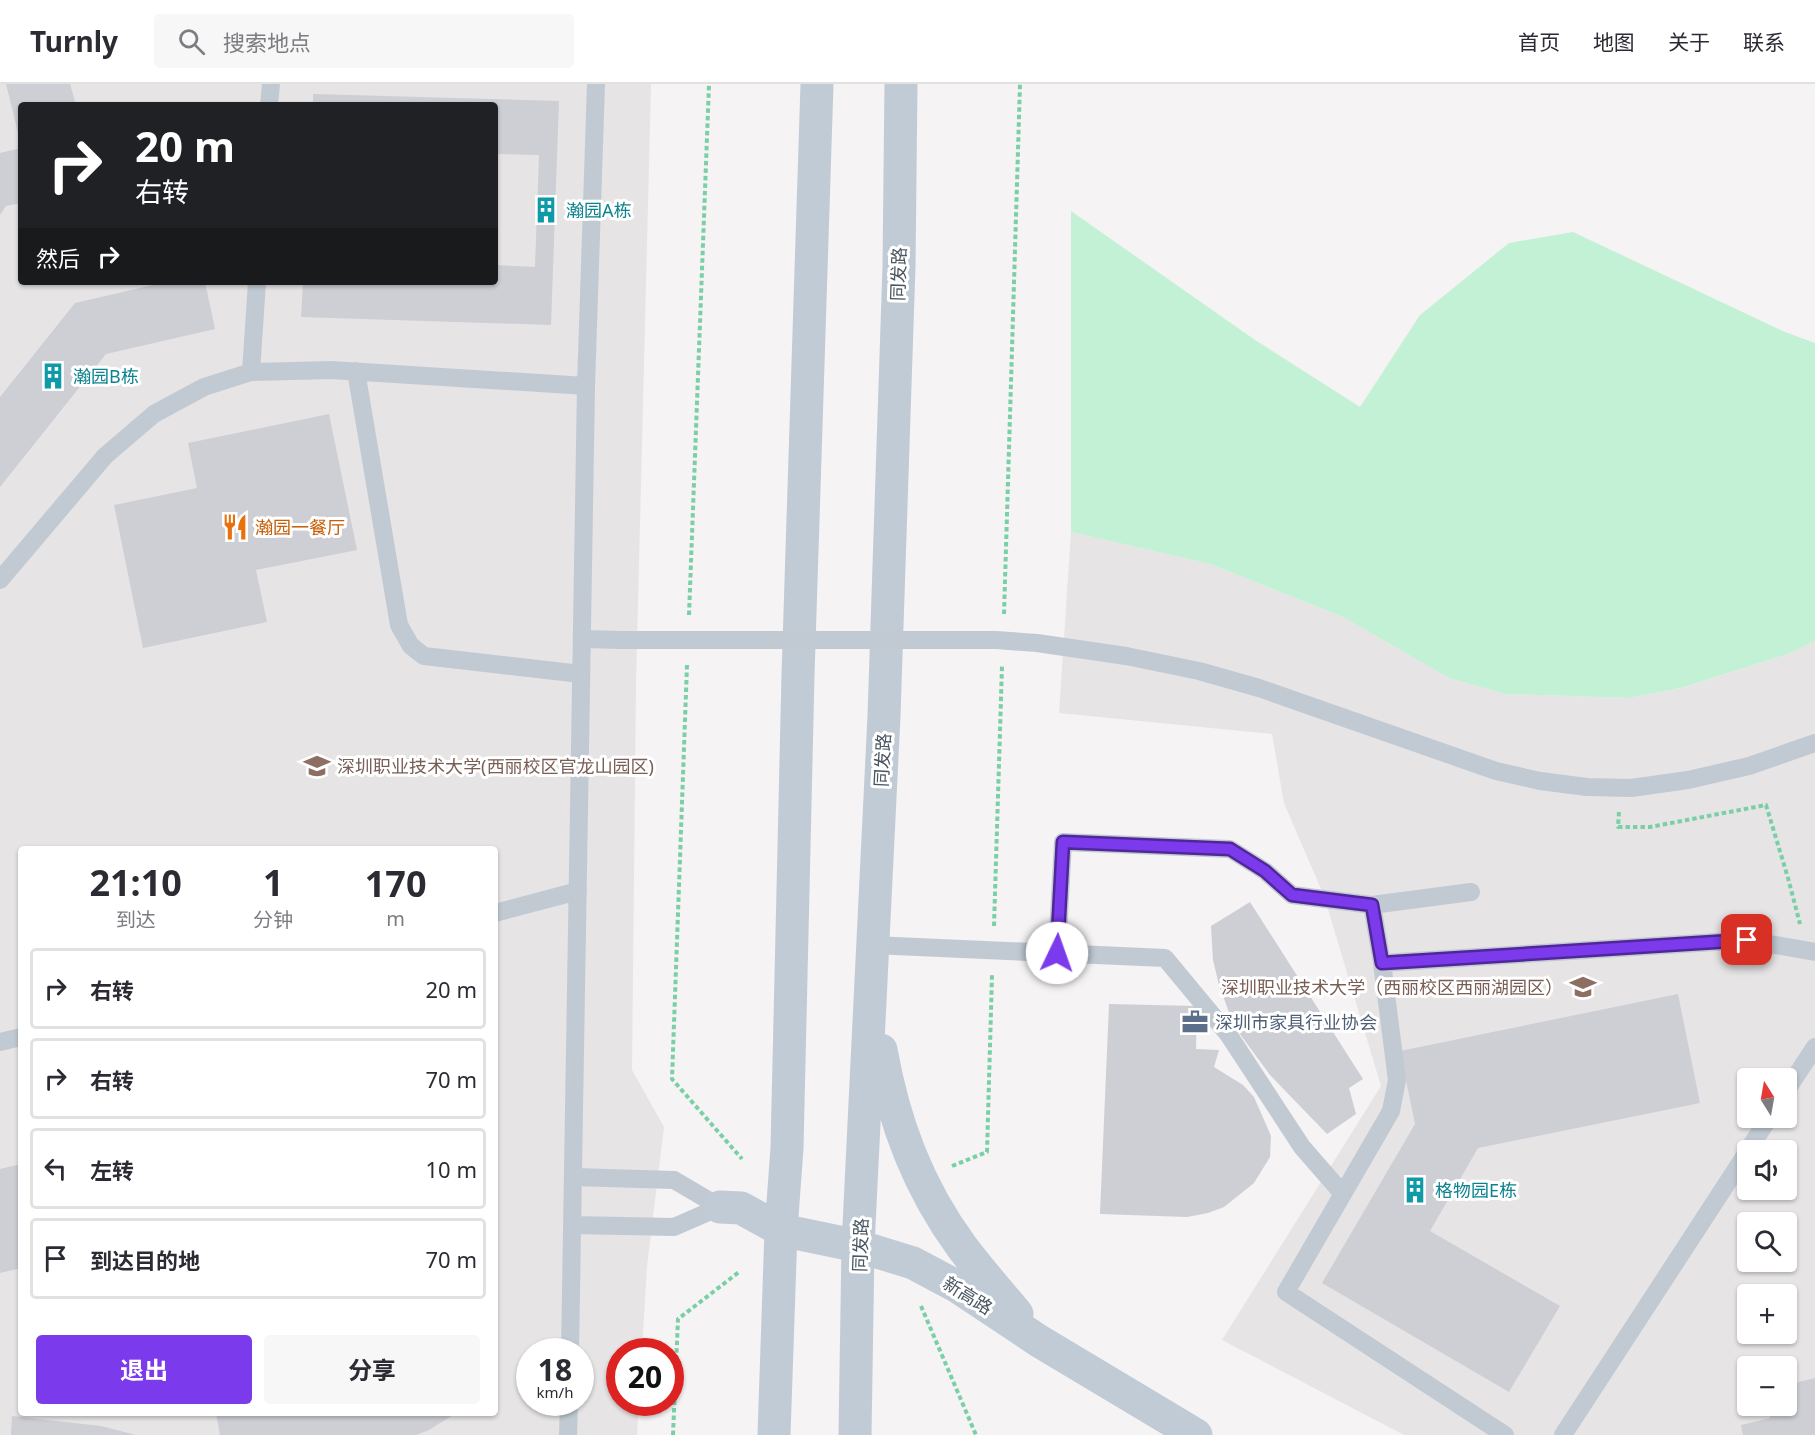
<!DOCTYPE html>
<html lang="zh">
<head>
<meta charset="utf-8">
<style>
	:root { --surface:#fff; --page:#f7f7f7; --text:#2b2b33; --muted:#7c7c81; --line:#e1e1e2; --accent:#7c3aed }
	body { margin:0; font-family:"Noto Sans","Noto Sans SC",sans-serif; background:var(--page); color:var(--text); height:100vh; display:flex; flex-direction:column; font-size:22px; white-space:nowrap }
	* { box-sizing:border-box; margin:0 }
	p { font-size:20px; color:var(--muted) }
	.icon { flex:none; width:33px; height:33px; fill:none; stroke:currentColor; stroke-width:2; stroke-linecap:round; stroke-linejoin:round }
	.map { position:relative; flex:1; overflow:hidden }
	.side { position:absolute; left:18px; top:762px; width:480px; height:570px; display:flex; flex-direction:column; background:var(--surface); border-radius:6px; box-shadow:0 2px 4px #0004 }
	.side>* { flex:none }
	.guide { position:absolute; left:18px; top:18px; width:480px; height:183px; border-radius:6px; box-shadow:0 2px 4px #0004; background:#202124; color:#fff; overflow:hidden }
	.needle { width:39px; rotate:349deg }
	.tools { position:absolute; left:1737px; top:984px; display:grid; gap:12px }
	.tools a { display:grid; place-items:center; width:60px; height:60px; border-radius:6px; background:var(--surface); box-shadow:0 2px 4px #0004; font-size:30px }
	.speed { position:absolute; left:516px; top:1254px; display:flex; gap:12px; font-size:30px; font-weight:700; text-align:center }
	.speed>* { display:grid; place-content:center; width:78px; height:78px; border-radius:50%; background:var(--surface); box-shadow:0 2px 4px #0004; line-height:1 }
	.speed small { font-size:15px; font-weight:400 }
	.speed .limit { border:9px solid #d22; background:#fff; color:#111 }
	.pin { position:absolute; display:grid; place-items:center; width:51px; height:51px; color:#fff; margin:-26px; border-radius:12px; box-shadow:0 3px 9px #0006 }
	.me { position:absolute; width:66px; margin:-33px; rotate:3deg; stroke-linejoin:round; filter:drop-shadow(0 0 4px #0008) }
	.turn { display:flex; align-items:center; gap:21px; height:126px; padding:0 18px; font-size:27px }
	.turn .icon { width:78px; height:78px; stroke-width:2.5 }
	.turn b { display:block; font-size:42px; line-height:51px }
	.then { display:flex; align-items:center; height:57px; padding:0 18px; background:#0003; gap:12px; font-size:22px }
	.eta { display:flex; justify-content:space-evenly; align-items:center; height:102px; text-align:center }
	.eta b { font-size:36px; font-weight:700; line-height:42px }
	.primary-button { display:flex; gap:12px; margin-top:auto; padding:12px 18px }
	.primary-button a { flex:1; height:69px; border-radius:6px; background:var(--accent); color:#fff; font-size:24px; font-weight:700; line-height:69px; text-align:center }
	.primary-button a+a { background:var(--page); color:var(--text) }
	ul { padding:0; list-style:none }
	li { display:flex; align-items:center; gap:18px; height:81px; margin:0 12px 9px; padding:0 6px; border:3px solid var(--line); border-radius:6px }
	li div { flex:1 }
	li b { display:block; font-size:22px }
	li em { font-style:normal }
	header { display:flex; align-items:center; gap:36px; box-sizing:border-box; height:84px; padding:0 30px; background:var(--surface); border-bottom:2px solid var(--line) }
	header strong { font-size:28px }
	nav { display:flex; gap:33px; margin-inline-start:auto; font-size:21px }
	.search { width:420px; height:54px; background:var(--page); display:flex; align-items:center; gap:15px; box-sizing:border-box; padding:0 21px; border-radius:6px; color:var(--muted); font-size:22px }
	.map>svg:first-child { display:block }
	.education { fill:#e6e4e5; fill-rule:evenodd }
	.green { fill:#c3f1d5 }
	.building { fill:#cdcfd5 }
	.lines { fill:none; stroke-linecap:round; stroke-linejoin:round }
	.path { stroke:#7ad0a6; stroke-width:4; stroke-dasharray:4.5 3; stroke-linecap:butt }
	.lane { stroke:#c1cad2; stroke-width:18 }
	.secondary { stroke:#c1cbd6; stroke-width:33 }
	.lane-bridge { stroke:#c1cad2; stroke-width:18 }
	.route-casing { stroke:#51269a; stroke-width:15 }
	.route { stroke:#7c3aed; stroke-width:10 }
	.labels { text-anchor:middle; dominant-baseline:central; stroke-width:6; stroke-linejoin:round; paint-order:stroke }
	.culture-label { font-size:18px; fill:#0d838f; stroke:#fff; text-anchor:start }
	.street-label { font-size:18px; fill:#4a5661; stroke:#fff }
	.food-label { font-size:18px; fill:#c56008; stroke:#fff; text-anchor:start }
	.education-label { font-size:18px; fill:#785e54; stroke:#fff; text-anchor:start }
	.service-label { font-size:18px; fill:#4e5e75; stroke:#fff; text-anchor:start }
</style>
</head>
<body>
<header>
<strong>Turnly</strong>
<div class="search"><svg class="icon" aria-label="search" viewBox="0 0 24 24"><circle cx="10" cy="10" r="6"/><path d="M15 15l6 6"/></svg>搜索地点</div>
<nav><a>首页</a><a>地图</a><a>关于</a><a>联系</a></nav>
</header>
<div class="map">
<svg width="1815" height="1351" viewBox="0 0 1815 1351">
	<rect width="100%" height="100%" fill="#f5f3f3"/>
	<path class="education" d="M 0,0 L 651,0 L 636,599 L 632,986 L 664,1043 L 647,1182 L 642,1267 L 620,1268 L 620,1318 L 639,1319 L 637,1351 L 0,1351 ZM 21,21 L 495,21 L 495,198 L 21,198 ZM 21,765 L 495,765 L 495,1329 L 21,1329 ZM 530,1268 L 580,1268 L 580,1318 L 530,1318 Z
		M 1071,448 L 1210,480 L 1343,533 L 1449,594 L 1505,610 L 1629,614 L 1682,604 L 1788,570 L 1815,557 L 1815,1351 L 1404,1351 L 1222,1256 L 1381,1002 L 1324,812 L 1284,719 L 1272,650 L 1059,629 ZM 1748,994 L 1786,994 L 1786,1034 L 1748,1034 ZM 1748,1066 L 1786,1066 L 1786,1106 L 1748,1106 ZM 1748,1138 L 1786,1138 L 1786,1178 L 1748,1178 ZM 1748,1210 L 1786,1210 L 1786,1250 L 1748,1250 ZM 1748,1282 L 1786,1282 L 1786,1322 L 1748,1322 Z"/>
	<path class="green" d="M 1071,127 L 1255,256 L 1360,323 L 1420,231 L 1509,159 L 1573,148 L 1785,248 L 1815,259 L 1815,557 L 1788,570 L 1681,604 L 1629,614 L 1505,610 L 1449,594 L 1343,533 L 1210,480 L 1071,448 Z"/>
	<path class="building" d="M 6,0 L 70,0 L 76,21 L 21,21 L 20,57 Z
		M 313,10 L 559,17 L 551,241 L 301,233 L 303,198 L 495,198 L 495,181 L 535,183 L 539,71 L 495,70 L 495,21 L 313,21 Z
		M 21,64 L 21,119 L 6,122 L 0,131 L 0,69 Z
		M 166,198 L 205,198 L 215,245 L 106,270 L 0,403 L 0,313 L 75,219 Z
		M 329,330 L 357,466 L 256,486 L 267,538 L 143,564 L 114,421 L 197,404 L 188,359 Z
		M 1250,818 L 1363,995 L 1349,1004 L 1356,1030 L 1327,1050 L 1270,991 L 1234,942 L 1219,901 L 1213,876 L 1211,842 Z
		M 1678,910 L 1700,1019 L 1478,1064 L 1430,1147 L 1560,1222 L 1509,1308 L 1322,1199 L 1415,1040 L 1400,967 Z
		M 1109,920 L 1197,922 L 1196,965 L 1219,966 L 1214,983 L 1243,1001 L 1254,1013 L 1271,1052 L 1270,1073 L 1254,1099 L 1224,1123 L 1208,1129 L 1187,1133 L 1100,1130 Z
		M 21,1080 L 21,1184 L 0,1189 L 0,1085 Z
		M 1815,1294 L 1815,1351 L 1743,1351 L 1741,1341 L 1770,1334 L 1768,1322 L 1786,1322 L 1786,1301 Z
		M 216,1329 L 456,1329 L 429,1346 L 416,1351 L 220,1351 Z
		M 12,1332 L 101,1342 L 136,1351 L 11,1351 Z"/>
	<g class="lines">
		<path class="path" d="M 1004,530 L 1020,0
			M 689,531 L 709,0
			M 687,581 L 672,995 L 742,1075
			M 1619,728 L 1618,743 L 1650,743 L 1766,721 L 1788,794 L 1800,840
			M 994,842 L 1002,582
			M 952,1082 L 987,1068 L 992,891
			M 921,1222 L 976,1351
			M 673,1351 L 678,1235 L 739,1188"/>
		<path class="lane" d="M 269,21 L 271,0
			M 356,287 L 399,541 L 411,562 L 424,572 L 581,590
			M 251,288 L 257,198
			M 0,496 L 105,372 L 154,330 L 204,303 L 251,288 L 331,286 L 586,302
			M 583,555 L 621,556
			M 1126,572 L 1199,587 L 1259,604 L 1496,687 L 1540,697 L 1587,703 L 1631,704 L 1688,696 L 1749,682 L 1815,659
			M 1372,821 L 1471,808
			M 495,829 L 578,807
			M 873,861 L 1165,874 L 1228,950 L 1302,1063 L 1343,1110
			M 1057,869 L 1063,758 L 1230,765 L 1265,787 L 1292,811 L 1372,821 L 1382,879
			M 0,958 L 21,953
			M 1786,1007 L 1815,963
			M 1748,1066 L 1769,1034
			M 574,1093 L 674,1096 L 720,1123
			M 573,1141 L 674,1143 L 720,1123
			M 570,1268 L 586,302 L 596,0
			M 568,1351 L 569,1318
			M 1505,1351 L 1286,1208 L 1391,1027 L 1397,996 L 1382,879 L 1747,856 L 1815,868
			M 1563,1351 L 1748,1067"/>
		<path class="secondary" d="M 881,966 C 894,1039 918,1103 962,1163 C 979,1186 999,1208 1017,1230
			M 720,1123 L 741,1124 L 781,1146 L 858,1162 L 913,1179 L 958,1203 L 1039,1257 L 1196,1351
			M 774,1351 L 781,1146 L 787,1064 L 798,591 L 817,0
			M 855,1351 L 858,1162 L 884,632 L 899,182 L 901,0"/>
		<path class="lane-bridge" d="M 621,556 L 996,556 L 1037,559 L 1126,572"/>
	</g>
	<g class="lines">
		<g class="route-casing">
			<path id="route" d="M 1057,869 L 1063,758 L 1230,765 L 1265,787 L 1292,811 L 1372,821 L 1382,879 L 1747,856"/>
		</g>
		<use href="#route" class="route"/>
	</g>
	<defs>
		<g id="building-bare" transform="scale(2.07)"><path d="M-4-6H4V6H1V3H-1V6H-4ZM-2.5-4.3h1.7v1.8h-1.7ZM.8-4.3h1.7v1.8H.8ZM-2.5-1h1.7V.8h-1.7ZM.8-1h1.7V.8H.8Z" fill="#0f9aa8" stroke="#fff" stroke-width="2.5" paint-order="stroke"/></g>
		<g id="restaurant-bare" transform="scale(2.07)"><path d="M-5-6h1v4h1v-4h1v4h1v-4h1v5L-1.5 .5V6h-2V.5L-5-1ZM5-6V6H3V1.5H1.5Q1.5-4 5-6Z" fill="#e8710a" stroke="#fff" stroke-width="2.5" paint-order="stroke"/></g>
		<g id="university-bare" transform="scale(2.07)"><path d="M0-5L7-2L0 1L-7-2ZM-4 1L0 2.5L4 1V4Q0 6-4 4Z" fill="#8d6e63" stroke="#fff" stroke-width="2.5" paint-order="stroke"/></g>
		<g id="office-bare" transform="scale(2.07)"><path d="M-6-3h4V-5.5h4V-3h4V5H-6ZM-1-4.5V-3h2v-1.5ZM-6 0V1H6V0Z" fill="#5c6f8a" stroke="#fff" stroke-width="2.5" paint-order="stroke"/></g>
	</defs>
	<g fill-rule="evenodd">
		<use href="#building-bare" x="546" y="126"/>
		<use href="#building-bare" x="53" y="292"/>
		<use href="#restaurant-bare" x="235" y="443"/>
		<use href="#university-bare" x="317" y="682"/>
		<use href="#university-bare" x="1583" y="903"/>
		<use href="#office-bare" x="1195" y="938"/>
		<use href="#building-bare" x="1415" y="1106"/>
	</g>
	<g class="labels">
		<g class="culture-label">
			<text x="566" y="126">瀚园A栋</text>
			<text x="73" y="292">瀚园B栋</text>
			<text x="1435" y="1106">格物园E栋</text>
		</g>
		<g class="street-label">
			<text transform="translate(898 190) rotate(-88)">同发路</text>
			<text transform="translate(882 676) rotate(-87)">同发路</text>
			<text transform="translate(860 1161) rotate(-88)">同发路</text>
			<text transform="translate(968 1211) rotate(32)">新高路</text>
		</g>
		<g class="food-label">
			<text x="255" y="443">瀚园一餐厅</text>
		</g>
		<g class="education-label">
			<text x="337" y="682">深圳职业技术大学(西丽校区官龙山园区)</text>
			<text x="1563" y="903" text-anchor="end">深圳职业技术大学（西丽校区西丽湖园区）</text>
		</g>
		<g class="service-label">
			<text x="1215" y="938">深圳市家具行业协会</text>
		</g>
	</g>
</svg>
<div class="tools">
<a><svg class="needle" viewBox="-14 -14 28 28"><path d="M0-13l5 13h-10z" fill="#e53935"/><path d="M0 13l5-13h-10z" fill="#7c7c81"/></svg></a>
<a><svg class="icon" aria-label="sound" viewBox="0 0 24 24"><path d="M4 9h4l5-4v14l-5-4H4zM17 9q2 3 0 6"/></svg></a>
<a><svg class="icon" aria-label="search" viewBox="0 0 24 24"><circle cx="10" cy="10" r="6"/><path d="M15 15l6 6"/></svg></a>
<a>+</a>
<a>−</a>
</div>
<div class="speed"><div>18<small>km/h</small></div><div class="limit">20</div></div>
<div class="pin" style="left:1747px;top:856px;background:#d93025"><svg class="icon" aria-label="arrive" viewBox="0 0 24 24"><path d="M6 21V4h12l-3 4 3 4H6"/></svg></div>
<svg class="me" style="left:1057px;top:869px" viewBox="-20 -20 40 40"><circle r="19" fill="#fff"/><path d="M0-13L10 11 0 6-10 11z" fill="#7c3aed"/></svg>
<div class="guide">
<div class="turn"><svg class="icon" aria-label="right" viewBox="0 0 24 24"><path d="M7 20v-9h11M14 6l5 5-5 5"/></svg><div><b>20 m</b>右转</div></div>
<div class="then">然后<svg class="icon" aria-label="right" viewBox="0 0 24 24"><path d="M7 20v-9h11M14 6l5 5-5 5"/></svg></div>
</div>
<section class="side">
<div class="eta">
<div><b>21:10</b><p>到达</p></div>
<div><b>1</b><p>分钟</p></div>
<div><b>170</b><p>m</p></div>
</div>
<ul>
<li><svg class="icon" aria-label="right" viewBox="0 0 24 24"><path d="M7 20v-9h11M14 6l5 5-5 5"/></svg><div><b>右转</b></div><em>20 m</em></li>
<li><svg class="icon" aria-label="right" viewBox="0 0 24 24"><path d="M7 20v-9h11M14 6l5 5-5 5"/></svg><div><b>右转</b></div><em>70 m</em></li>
<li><svg class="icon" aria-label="left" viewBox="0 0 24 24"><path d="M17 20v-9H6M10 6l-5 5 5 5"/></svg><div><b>左转</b></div><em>10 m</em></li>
<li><svg class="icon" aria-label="arrive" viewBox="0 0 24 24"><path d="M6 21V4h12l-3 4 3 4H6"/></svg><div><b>到达目的地</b></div><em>70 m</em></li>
</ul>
<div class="primary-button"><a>退出</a><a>分享</a></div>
</section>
</div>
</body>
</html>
